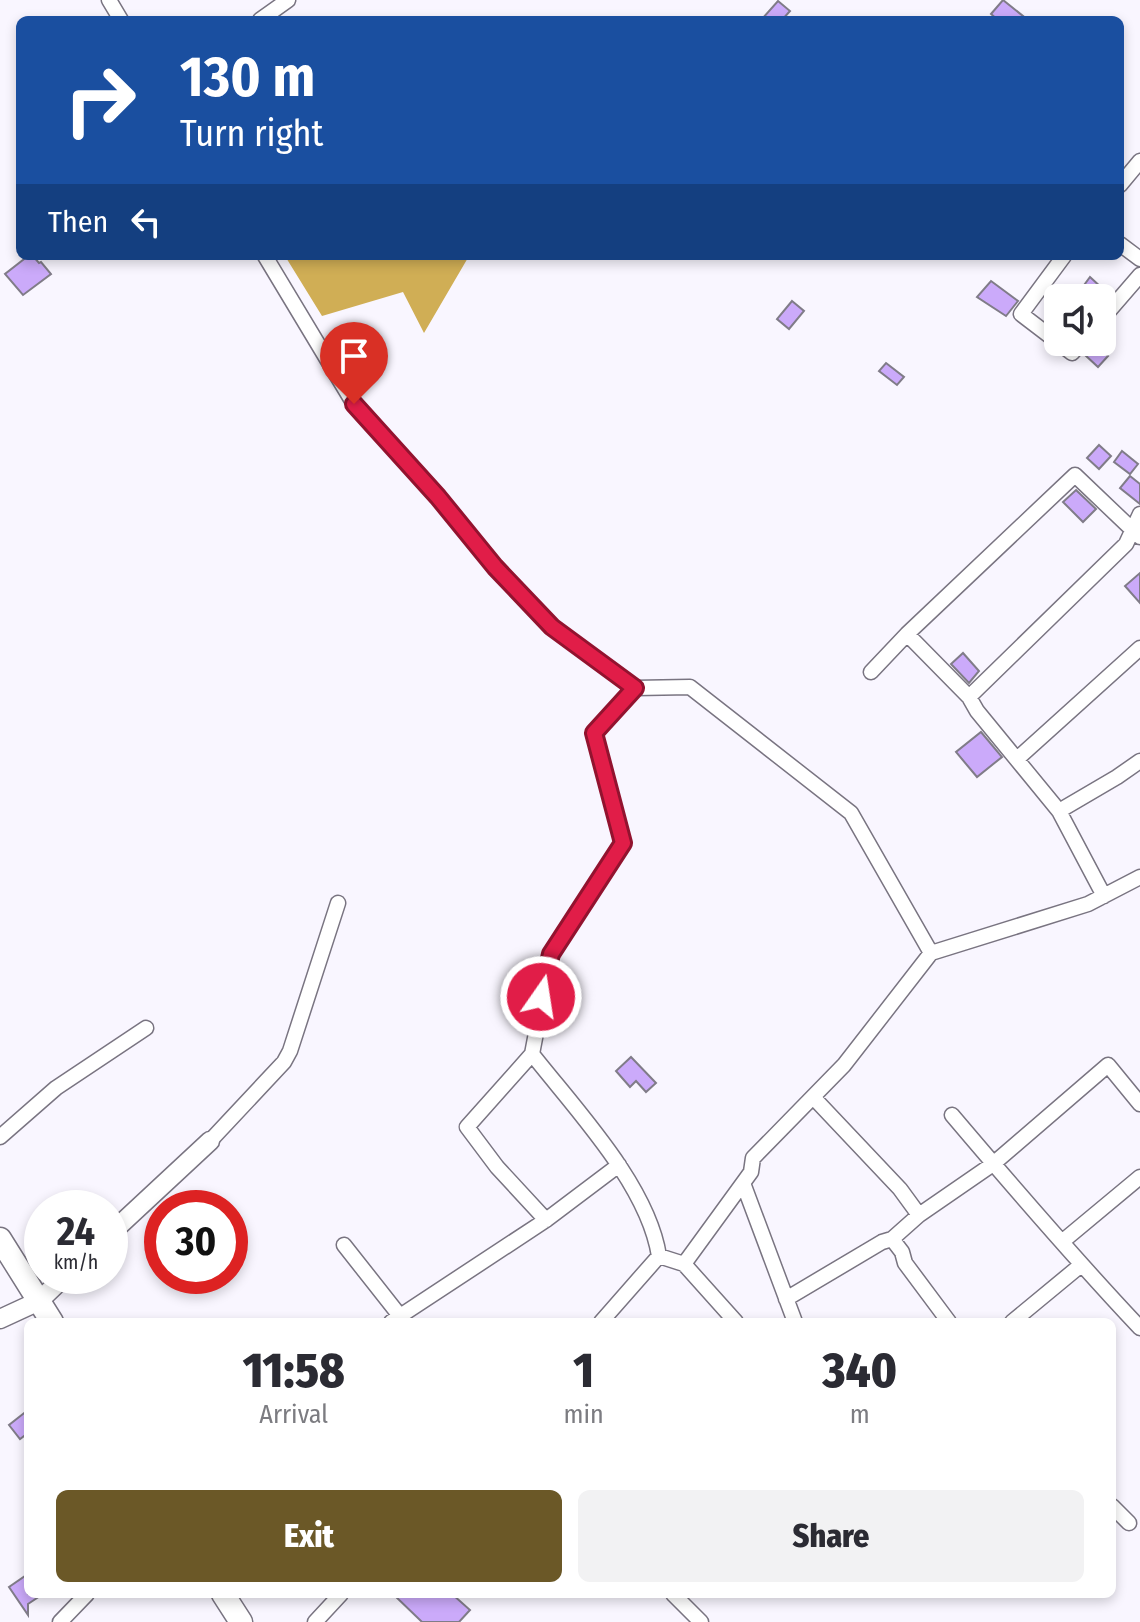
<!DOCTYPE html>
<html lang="en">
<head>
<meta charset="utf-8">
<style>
	:root { --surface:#fff; --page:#f2f2f3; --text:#2b2b33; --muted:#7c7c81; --accent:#6b5827 }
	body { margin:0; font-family:"Fira Sans Condensed",sans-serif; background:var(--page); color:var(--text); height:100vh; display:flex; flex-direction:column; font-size:30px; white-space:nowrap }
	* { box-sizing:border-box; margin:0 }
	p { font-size:26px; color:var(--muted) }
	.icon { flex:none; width:44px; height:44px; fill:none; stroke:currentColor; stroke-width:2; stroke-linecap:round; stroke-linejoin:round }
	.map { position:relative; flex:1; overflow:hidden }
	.drawer { position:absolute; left:24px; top:1318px; width:1092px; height:280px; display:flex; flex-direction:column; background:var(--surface); border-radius:12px; box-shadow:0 4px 12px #0003 }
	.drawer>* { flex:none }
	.guide { position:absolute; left:16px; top:16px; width:1108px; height:244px; border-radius:12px; box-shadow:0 4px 12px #0003; background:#1a4fa0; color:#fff; overflow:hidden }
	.controls { position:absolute; left:1044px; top:284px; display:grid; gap:16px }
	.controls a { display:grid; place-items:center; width:72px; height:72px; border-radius:12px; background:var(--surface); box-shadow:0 4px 12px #0003; font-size:40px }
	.speed { position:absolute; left:24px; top:1190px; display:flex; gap:16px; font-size:40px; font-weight:700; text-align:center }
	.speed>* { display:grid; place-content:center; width:104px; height:104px; border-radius:50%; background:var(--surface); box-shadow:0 4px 12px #0003; line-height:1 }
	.speed small { font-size:20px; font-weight:400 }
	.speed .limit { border:12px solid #d22; background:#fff; color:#111 }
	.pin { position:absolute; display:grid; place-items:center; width:68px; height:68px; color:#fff; margin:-82px -34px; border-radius:50% 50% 50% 0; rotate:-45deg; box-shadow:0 0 8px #0007 }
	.pin .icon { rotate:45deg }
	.me { position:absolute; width:88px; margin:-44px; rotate:13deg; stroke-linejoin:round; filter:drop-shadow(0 0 6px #0008) }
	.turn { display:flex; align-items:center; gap:28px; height:168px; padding:0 32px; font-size:36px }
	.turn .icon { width:104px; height:104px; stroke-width:2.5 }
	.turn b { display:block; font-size:56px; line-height:68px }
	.then { display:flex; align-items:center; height:76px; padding:0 32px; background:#0003; gap:16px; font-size:30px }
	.eta { display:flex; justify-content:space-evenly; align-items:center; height:136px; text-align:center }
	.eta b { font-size:48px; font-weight:800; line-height:56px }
	.primary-button { display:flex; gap:16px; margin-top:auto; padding:16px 32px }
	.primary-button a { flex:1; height:92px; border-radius:12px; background:var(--accent); color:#fff; font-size:32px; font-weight:800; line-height:92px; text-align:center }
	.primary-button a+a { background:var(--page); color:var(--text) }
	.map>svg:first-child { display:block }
	.water { fill:#d0ae55 }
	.building { fill:#cbaafa; stroke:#807c88; stroke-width:2 }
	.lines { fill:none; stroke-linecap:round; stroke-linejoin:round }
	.minor-casing { stroke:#797481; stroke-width:17 }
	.tertiary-casing { stroke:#797481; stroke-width:21 }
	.primary-casing { stroke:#797481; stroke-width:25 }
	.minor { stroke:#fff; stroke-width:14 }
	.tertiary { stroke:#fff; stroke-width:18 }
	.primary { stroke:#fff; stroke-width:22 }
	.route-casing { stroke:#92132f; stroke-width:20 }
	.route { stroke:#e11d48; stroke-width:14 }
</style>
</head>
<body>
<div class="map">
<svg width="1140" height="1622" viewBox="0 0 1140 1622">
	<rect width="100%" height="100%" fill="#f9f6ff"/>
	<path class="water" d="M 285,256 L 469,256 L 424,333 L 403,292 L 322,316 Z"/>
	<path class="building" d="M 1003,0 L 1028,20 L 998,20 L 991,14 Z
		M 778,1 L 790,11 L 782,20 L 761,20 Z
		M 28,256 L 33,256 L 39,263 L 41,262 L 51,274 L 23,295 L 5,274 Z
		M 1090,277 L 1104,290 L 1099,298 L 1082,298 L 1086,292 L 1082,288 Z
		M 991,281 L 1018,301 L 1006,316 L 977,297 Z
		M 792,301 L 804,311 L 789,329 L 777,319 Z
		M 1092,342 L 1108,356 L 1098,367 L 1084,354 Z
		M 886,363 L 904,377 L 897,385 L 879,371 Z
		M 1099,445 L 1111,456 L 1099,469 L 1087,458 Z
		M 1122,451 L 1138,464 L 1130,474 L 1114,462 Z
		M 1130,476 L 1140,484 L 1140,504 L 1120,488 Z
		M 1076,490 L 1096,509 L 1083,522 L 1063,502 Z
		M 1140,573 L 1140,603 L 1125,586 Z
		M 963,653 L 979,671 L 969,683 L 951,664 Z
		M 981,732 L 1002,757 L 977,777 L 956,752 Z
		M 631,1057 L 656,1083 L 646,1092 L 636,1081 L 630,1087 L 616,1071 Z
		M 28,1410 L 28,1433 L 20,1439 L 9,1425 Z
		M 28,1574 L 28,1594 L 43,1594 L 28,1604 L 28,1615 L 9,1587 Z
		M 393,1594 L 452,1594 L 470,1610 L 459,1622 L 422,1622 Z"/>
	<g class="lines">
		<g class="minor-casing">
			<path id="minor" d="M 109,0 L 121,20
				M 260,20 L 288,0
				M 1120,185 L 1140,161
				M 1120,244 L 1140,259
				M 265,256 L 354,404 L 438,497 L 495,567 L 552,627 L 635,688
				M 1064,256 L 1021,314 L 1072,353 L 1082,342
				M 1102,319 L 1140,275
				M 907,634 L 969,697 L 977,711 L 1059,811 L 1104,896
				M 871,672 L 907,634 L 1075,475 L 1140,537
				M 969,697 L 1126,544 L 1140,514
				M 1017,759 L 1140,648
				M 1059,811 L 1117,777 L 1140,761
				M 532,1054 L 467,1127 L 497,1167 L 546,1220
				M 813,1097 L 900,1189 L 919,1215
				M 952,1115 C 1013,1187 1075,1259 1140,1328
				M 0,1137 L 56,1088 L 146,1028
				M 210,1141 L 284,1062 L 290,1051 L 338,903
				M 743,1183 L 795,1322
				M 892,1239 L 902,1252 L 905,1263 L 949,1322
				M 1063,1241 L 1140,1177
				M 344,1245 L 400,1316
				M 659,1256 C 648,1185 576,1110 532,1054 L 551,954 L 623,843 L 594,733 L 635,688 L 690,687 L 851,813 L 931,953
				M 684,1264 L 736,1322
				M 786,1299 L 882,1242 L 892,1239 L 919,1215 L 993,1164 L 1108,1065 L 1140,1104
				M 391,1322 L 546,1220 L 619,1165
				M 601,1322 L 659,1256 L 684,1264 L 751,1172 L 753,1158 L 844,1065 L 931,953 L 1088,904 L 1140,877
				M 1012,1322 L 1081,1265
				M 1112,1506 L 1129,1523
				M 673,1594 L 701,1622
				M 60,1622 L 87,1594
				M 315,1622 L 341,1594"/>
		</g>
		<g class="tertiary-casing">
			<path id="tertiary" d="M 110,1234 L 210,1141
				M 0,1319 L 39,1301 L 65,1276"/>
		</g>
		<g class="primary-casing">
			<path id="primary" d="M 0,1239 L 52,1322
				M 223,1594 L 241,1622"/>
		</g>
		<use href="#minor" class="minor"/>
		<use href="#tertiary" class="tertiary"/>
		<use href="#primary" class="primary"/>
	</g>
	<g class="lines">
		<g class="route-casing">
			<path id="route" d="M 354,404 L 438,497 L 495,567 L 552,627 L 635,688 L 594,733 L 623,843 L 551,954 L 541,997"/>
		</g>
		<use href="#route" class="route"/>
	</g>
</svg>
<div class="controls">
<a><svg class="icon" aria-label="sound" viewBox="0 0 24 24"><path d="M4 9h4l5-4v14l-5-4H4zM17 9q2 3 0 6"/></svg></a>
</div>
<div class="speed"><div>24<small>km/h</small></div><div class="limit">30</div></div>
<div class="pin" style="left:354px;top:404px;background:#d93025"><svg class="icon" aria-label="arrive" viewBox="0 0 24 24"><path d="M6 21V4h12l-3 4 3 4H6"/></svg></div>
<svg class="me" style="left:541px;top:997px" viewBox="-20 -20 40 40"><circle r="17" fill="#e11d48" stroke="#fff" stroke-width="3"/><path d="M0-11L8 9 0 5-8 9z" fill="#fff"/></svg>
<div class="guide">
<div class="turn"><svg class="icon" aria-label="right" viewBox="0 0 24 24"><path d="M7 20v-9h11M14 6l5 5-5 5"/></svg><div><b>130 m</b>Turn right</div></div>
<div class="then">Then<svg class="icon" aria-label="left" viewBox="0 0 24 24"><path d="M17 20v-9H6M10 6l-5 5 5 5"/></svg></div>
</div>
<section class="drawer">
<div class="eta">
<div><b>11:58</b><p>Arrival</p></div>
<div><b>1</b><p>min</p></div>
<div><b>340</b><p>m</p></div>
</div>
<div class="primary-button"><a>Exit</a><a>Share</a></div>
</section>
</div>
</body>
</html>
